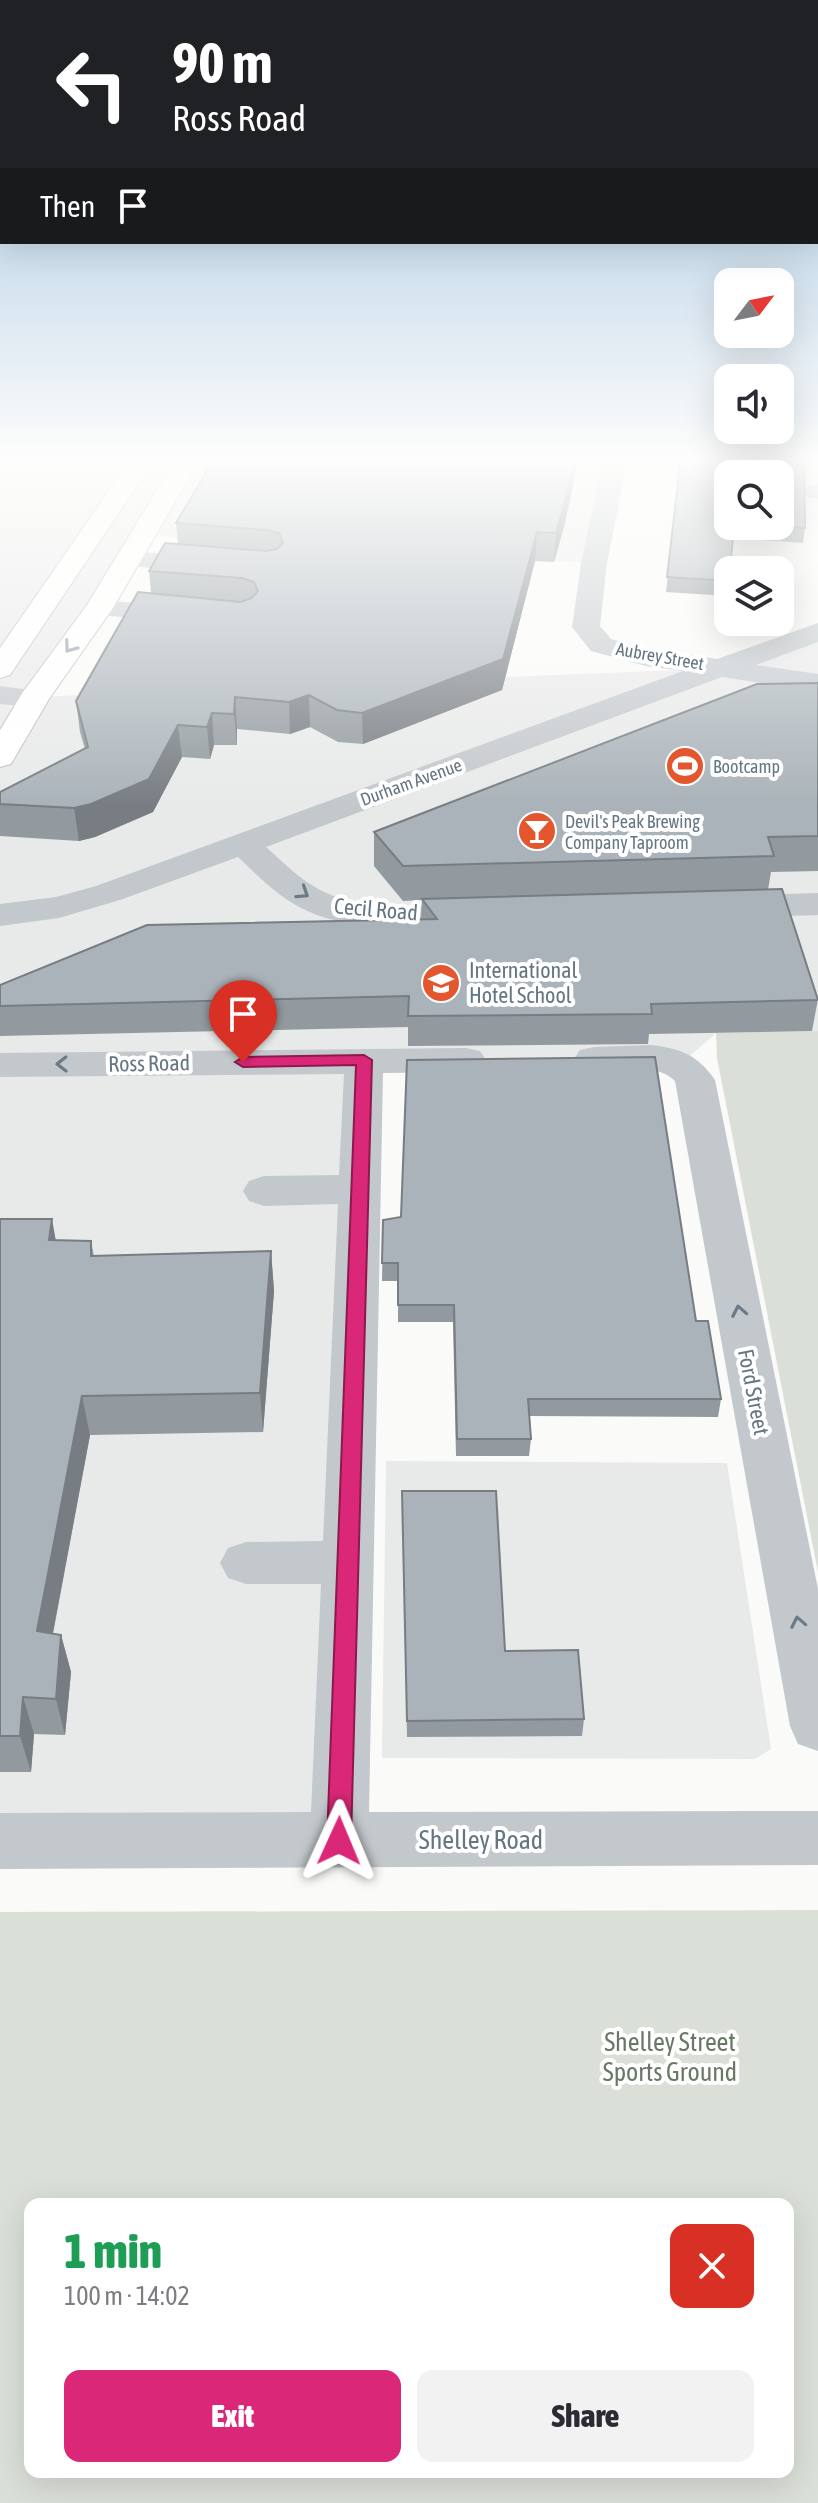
<!DOCTYPE html>
<html lang="en">
<head>
<meta charset="utf-8">
<style>
	:root { --surface:#fff; --page:#f2f2f3; --text:#2b2b33; --muted:#7c7c81; --accent:#db2777 }
	body { margin:0; font-family:"Asap Condensed",sans-serif; background:var(--page); color:var(--text); height:100vh; display:flex; flex-direction:column; font-size:30px; white-space:nowrap }
	* { box-sizing:border-box; margin:0 }
	p { font-size:26px; color:var(--muted) }
	.icon { flex:none; width:44px; height:44px; fill:none; stroke:currentColor; stroke-width:2; stroke-linecap:round; stroke-linejoin:round }
	.map { position:relative; flex:1; overflow:hidden }
	.sheet { position:absolute; left:24px; top:2198px; width:770px; height:280px; display:flex; flex-direction:column; background:var(--surface); border-radius:16px; box-shadow:0 8px 32px #0002 }
	.sheet>* { flex:none }
	.hud { position:absolute; left:0px; top:0px; width:818px; height:244px; box-shadow:0 8px 32px #0002; background:#202124; color:#fff; overflow:hidden }
	.needle { width:52px; rotate:58deg }
	.buttons { position:absolute; left:714px; top:268px; display:grid; gap:16px }
	.buttons a { display:grid; place-items:center; width:80px; height:80px; border-radius:16px; background:var(--surface); box-shadow:0 8px 32px #0002; font-size:40px }
	.pin { position:absolute; display:grid; place-items:center; width:68px; height:68px; color:#fff; margin:-82px -34px; border-radius:50% 50% 50% 0; rotate:-45deg; box-shadow:0 0 8px #0007 }
	.pin .icon { rotate:45deg }
	.me { position:absolute; width:88px; margin:-44px; rotate:1deg; stroke-linejoin:round; filter:drop-shadow(0 0 6px #0008) }
	.turn { display:flex; align-items:center; gap:28px; height:168px; padding:0 40px; font-size:36px }
	.turn .icon { width:104px; height:104px; stroke-width:2.5 }
	.turn b { display:block; font-size:56px; line-height:68px }
	.then { display:flex; align-items:center; height:76px; padding:0 40px; background:#0003; gap:16px; font-size:30px }
	.round { display:grid; place-items:center; flex:none; width:84px; height:84px; border-radius:16px; background:var(--page) }
	.summary { display:flex; align-items:center; justify-content:space-between; height:136px; padding:0 40px }
	h1 { font-size:48px; font-weight:800; line-height:60px; color:#1e9e55 }
	.button { display:flex; gap:16px; margin-top:auto; padding:16px 40px }
	.button a { flex:1; height:92px; border-radius:16px; background:var(--accent); color:#fff; font-size:32px; font-weight:800; line-height:92px; text-align:center }
	.button a+a { background:var(--page); color:var(--text) }
	.map>svg:first-child { display:block }
	.built { fill:#e8e9e9 }
	.green { fill:#dadfd7; fill-rule:evenodd }
	.lines { fill:none; stroke-linecap:round; stroke-linejoin:round }
	.major-casing { stroke:#b5babe; stroke-width:2 }
	.minor { fill:#c3c8cc; fill-rule:evenodd }
	.major { fill:#fff; fill-rule:evenodd }
	.wall { fill:#929a9f; fill-rule:evenodd }
	.shaded-wall { fill:#777d82 }
	.building { fill:#aab3b9; stroke:#777d82; stroke-width:2 }
	.oneway { stroke:#939fa8 }
	.oneway2 { stroke:#6a7a87 }
	.route { fill:#db2777; stroke:#8e194d; stroke-width:2 }
	.labels { text-anchor:middle; dominant-baseline:central; stroke-width:8; stroke-linejoin:round; paint-order:stroke }
	.far-street-label { font-size:18px; fill:#657683; stroke:#fff }
	.far-poi-label { font-size:18px; fill:#657683; stroke:#fff; text-anchor:start }
	.street-label { font-size:22px; fill:#657683; stroke:#fff }
	.poi-label { font-size:22px; fill:#657683; stroke:#fff; text-anchor:start }
	.near-street-label { font-size:26px; fill:#657683; stroke:#fff }
	.near-park-label { font-size:26px; fill:#687a64; stroke:#fff }
</style>
</head>
<body>
<div class="map">
<svg width="818" height="2503" viewBox="0 0 818 2503">
	<rect width="100%" height="100%" fill="#fafaf8"/>
	<path class="built" d="M 0,456 L 616,456 L 594,563 L 144,536 L 35,697 L 725,668 L 818,632 L 818,1031 L 716,1033 L 682,1063 L 364,1061 L 339,1841 L 0,1841 Z
		M 386,1461 L 727,1463 L 771,1749 L 755,1759 L 382,1758 Z"/>
	<path class="green" d="M 818,1031 L 818,1572 L 717,1058 L 716,1033 Z
		M 818,1910 L 818,2503 L 0,2503 L 0,1912 ZM 30,2204 L 788,2204 L 788,2472 L 30,2472 Z"/>
	<g class="lines">
		<g class="major-casing">
			<path id="major" d="M 133,456 L 157,456 L 10,675 L 0,678 L 0,648 Z
				M 178,456 L 202,456 L 113,608 L 49,699 L 11,764 L 0,767 L 0,730 L 23,692 L 87,605 Z"/>
		</g>
		<path class="minor" d="M 604,456 L 628,456 L 607,563 L 600,626 L 611,639 L 647,648 L 717,659 L 818,623 L 818,642 L 756,665 L 818,674 L 818,692 L 722,677 L 266,847 C 283,862 299,879 320,890 C 367,915 431,904 482,902 L 495,905 L 500,913 L 495,921 L 482,924 C 420,926 344,937 289,901 C 270,889 254,872 238,857 L 120,900 L 59,918 L 0,926 L 0,904 L 56,897 L 96,886 L 683,671 L 646,666 L 591,651 L 572,627 L 581,563 Z
			M 818,483 L 818,499 L 808,497 L 804,492 L 809,486 Z
			M 129,551 L 214,558 L 224,560 L 228,566 L 224,572 L 214,574 L 119,565 L 116,559 L 119,553 Z
			M 99,600 L 188,607 L 198,609 L 202,615 L 198,621 L 188,623 L 89,614 L 85,608 L 89,602 Z
			M 0,686 L 45,692 L 49,698 L 45,704 L 34,707 L 0,704 Z
			M 818,893 L 818,915 L 727,918 L 714,915 L 709,907 L 714,899 L 727,896 Z
			M 650,1045 C 680,1048 698,1055 715,1080 L 818,1589 L 818,1751 L 798,1744 L 790,1726 L 675,1081 C 651,1058 610,1076 580,1068 L 574,1059 L 580,1050 L 594,1047 Z
			M 466,1048 L 480,1051 L 486,1060 L 480,1069 L 466,1072 L 383,1073 L 369,1812 L 818,1811 L 818,1865 L 0,1869 L 0,1813 L 311,1812 L 321,1584 L 246,1584 L 228,1578 L 220,1563 L 228,1548 L 246,1542 L 323,1541 L 338,1204 L 264,1206 L 249,1201 L 243,1191 L 249,1181 L 264,1176 L 339,1175 L 344,1074 L 0,1077 L 0,1053 Z"/>
		<use href="#major" class="major"/>
	</g>
	<path class="wall" d="M 678,456 L 804,456 L 805,528 L 803,543 L 733,538 L 728,570 L 728,596 L 666,592 L 677,487 ZM 780,474 L 780,526 L 728,526 Z
		M 176,523 L 565,523 L 554,562 L 535,561 L 502,690 L 363,744 L 338,742 L 310,727 L 290,734 L 237,729 L 237,745 L 214,745 L 210,759 L 182,757 L 153,812 L 95,837 L 79,841 L 0,836 L 0,792 L 85,749 L 80,732 L 76,701 L 151,593 L 149,571 L 178,544 Z
		M 818,683 L 818,871 L 771,872 L 768,890 L 818,999 L 812,1031 L 649,1034 L 648,1044 L 408,1046 L 408,1027 L 0,1036 L 0,985 L 421,919 L 422,900 L 403,901 L 374,866 L 374,832 Z
		M 0,1219 L 56,1240 L 91,1241 L 94,1256 L 271,1251 L 274,1291 L 263,1432 L 90,1435 L 53,1634 L 61,1635 L 71,1672 L 65,1735 L 34,1734 L 31,1772 L 0,1772 Z
		M 383,1220 L 696,1321 L 721,1399 L 718,1417 L 529,1416 L 531,1439 L 529,1456 L 456,1456 L 453,1322 L 398,1322 L 398,1281 L 382,1281 Z
		M 402,1491 L 505,1651 L 584,1719 L 582,1736 L 407,1737 Z"/>
	<path class="shaded-wall" d="M 575,456 L 579,456 L 565,523 L 554,562 L 556,533 Z
		M 537,532 L 535,561 L 502,690 L 363,744 L 362,713 Z
		M 309,695 L 310,727 L 290,734 L 289,702 Z
		M 235,697 L 237,729 L 237,745 L 234,714 Z
		M 212,713 L 214,745 L 210,759 L 207,727 Z
		M 178,725 L 182,757 L 153,812 L 95,837 L 79,841 L 74,808 Z
		M 52,1219 L 59,1258 L 49,1240 Z
		M 271,1251 L 274,1291 L 263,1432 L 260,1393 Z
		M 82,1396 L 90,1435 L 46,1669 L 37,1631 Z
		M 61,1635 L 71,1672 L 65,1735 L 56,1699 Z
		M 23,1697 L 34,1734 L 31,1772 L 20,1736 Z"/>
	<path class="building" d="M 216,456 L 575,456 L 567,494 L 556,533 L 537,532 L 503,659 L 362,713 L 337,710 L 309,695 L 289,702 L 235,697 L 234,714 L 212,713 L 207,727 L 178,725 L 149,779 L 91,804 L 74,808 L 0,804 L 0,792 L 88,747 L 76,701 L 138,592 L 241,602 L 252,598 L 258,591 L 254,582 L 242,578 L 149,571 L 165,543 L 266,551 L 277,549 L 283,542 L 279,533 L 267,530 L 176,523 Z
		M 679,456 L 804,456 L 805,528 L 772,526 L 780,526 L 780,474 L 728,474 L 728,526 L 734,526 L 730,570 L 728,570 L 728,581 L 667,577 L 679,474 Z
		M 818,683 L 818,836 L 768,837 L 774,856 L 403,866 L 374,832 L 757,684 Z
		M 782,889 L 818,1000 L 651,1004 L 652,1014 L 408,1016 L 409,996 L 0,1006 L 0,985 L 147,925 L 437,919 L 422,899 Z
		M 655,1057 L 696,1321 L 708,1321 L 721,1399 L 528,1399 L 531,1439 L 457,1439 L 454,1305 L 398,1305 L 398,1263 L 382,1263 L 383,1220 L 401,1217 L 407,1060 Z
		M 0,1219 L 52,1219 L 49,1240 L 91,1241 L 91,1256 L 271,1251 L 260,1393 L 82,1396 L 37,1631 L 61,1635 L 56,1699 L 23,1697 L 20,1736 L 0,1736 Z
		M 402,1491 L 496,1491 L 505,1651 L 578,1650 L 584,1719 L 407,1721 Z"/>
	<defs><path id="oneway-chevron" d="M-2-3.5L2.5 0L-2 3.5" fill="none" stroke-width="1.6" stroke-linecap="round" stroke-linejoin="round" transform="scale(2)"/></defs>
	<use class="oneway" href="#oneway-chevron" transform="translate(70 647) rotate(126)"/>
	<g class="oneway2">
		<use href="#oneway-chevron" transform="translate(303 893) rotate(33)"/>
		<use href="#oneway-chevron" transform="translate(62 1064) rotate(179)"/>
		<use href="#oneway-chevron" transform="translate(739 1311) rotate(-101)"/>
		<use href="#oneway-chevron" transform="translate(798 1622) rotate(-101)"/>
	</g>
	<linearGradient id="sky" x2="0" y2="1"><stop stop-color="#96bcdc"/><stop offset="0.57" stop-color="#fdfdfc"/><stop offset="1" stop-color="#fdfdfc" stop-opacity="0"/></linearGradient>
	<rect width="818" height="806" fill="url(#sky)"/>
	<path class="route" d="M 364,1055 L 372,1060 L 351,1841 L 348,1849 L 339,1852 L 330,1849 L 327,1841 L 356,1065 L 243,1067 L 235,1062 L 243,1057 Z"/>
	<defs>
		<g id="stadium-disc" transform="scale(2)"><circle r="9.5" fill="#e4572e" stroke="#fff"/><path d="M0-5a6.5 5 0 1 0 0 10a6.5 5 0 1 0 0-10ZM-3.5-1.8h7v3.6h-7Z" fill="#fff"/></g>
		<g id="bar-disc" transform="scale(2)"><circle r="9.5" fill="#e4572e" stroke="#fff"/><path d="M-6-5H6L.8 .8V4.5H3.5V6h-7V4.5H-.8V.8Z" fill="#fff"/></g>
		<g id="university-disc" transform="scale(2)"><circle r="9.5" fill="#e4572e" stroke="#fff"/><path d="M0-5L7-2L0 1L-7-2ZM-4 1L0 2.5L4 1V4Q0 6-4 4Z" fill="#fff"/></g>
	</defs>
	<g fill-rule="evenodd">
		<use href="#stadium-disc" x="685" y="766"/>
		<use href="#bar-disc" x="537" y="831"/>
		<use href="#university-disc" x="441" y="983"/>
	</g>
	<g class="labels">
		<g class="far-street-label">
			<text transform="translate(660 656) rotate(10)">Aubrey Street</text>
			<text transform="translate(411 782) rotate(-20)">Durham Avenue</text>
		</g>
		<g class="far-poi-label">
			<text x="713" y="766">Bootcamp</text>
			<text x="565" y="821">Devil's Peak Brewing<tspan x="565" dy="21">Company Taproom</tspan></text>
		</g>
		<g class="street-label">
			<text transform="translate(376 909) rotate(5)">Cecil Road</text>
			<text transform="translate(149 1063) rotate(-1)">Ross Road</text>
			<text transform="translate(754 1392) rotate(79)">Ford Street</text>
		</g>
		<g class="poi-label">
			<text x="469" y="970">International<tspan x="469" dy="25">Hotel School</tspan></text>
		</g>
		<g class="near-street-label">
			<text x="481" y="1840">Shelley Road</text>
		</g>
		<g class="near-park-label">
			<text x="670" y="2042">Shelley Street<tspan x="670" dy="30">Sports Ground</tspan></text>
		</g>
	</g>
</svg>
<div class="buttons">
<a><svg class="needle" viewBox="-14 -14 28 28"><path d="M0-13l5 13h-10z" fill="#e53935"/><path d="M0 13l5-13h-10z" fill="#7c7c81"/></svg></a>
<a><svg class="icon" aria-label="sound" viewBox="0 0 24 24"><path d="M4 9h4l5-4v14l-5-4H4zM17 9q2 3 0 6"/></svg></a>
<a><svg class="icon" aria-label="search" viewBox="0 0 24 24"><circle cx="10" cy="10" r="6"/><path d="M15 15l6 6"/></svg></a>
<a><svg class="icon" aria-label="layers" viewBox="0 0 24 24"><path d="M12 4l9 5-9 5-9-5zM3 14l9 5 9-5"/></svg></a>
</div>
<div class="pin" style="left:243px;top:1062px;background:#d93025"><svg class="icon" aria-label="arrive" viewBox="0 0 24 24"><path d="M6 21V4h12l-3 4 3 4H6"/></svg></div>
<svg class="me" style="left:339px;top:1841px" viewBox="-20 -20 40 40"><path d="M0-17L14 15 0 8-14 15z" fill="#db2777" stroke="#fff" stroke-width="4"/></svg>
<div class="hud">
<div class="turn"><svg class="icon" aria-label="left" viewBox="0 0 24 24"><path d="M17 20v-9H6M10 6l-5 5 5 5"/></svg><div><b>90 m</b>Ross Road</div></div>
<div class="then">Then<svg class="icon" aria-label="arrive" viewBox="0 0 24 24"><path d="M6 21V4h12l-3 4 3 4H6"/></svg></div>
</div>
<section class="sheet">
<div class="summary"><div><h1>1 min</h1><p>100 m · 14:02</p></div><a class="round" style="background:#d93025;color:#fff"><svg class="icon" aria-label="close" viewBox="0 0 24 24"><path d="M6 6l12 12M18 6L6 18"/></svg></a></div>
<div class="button"><a>Exit</a><a>Share</a></div>
</section>
</div>
</body>
</html>
